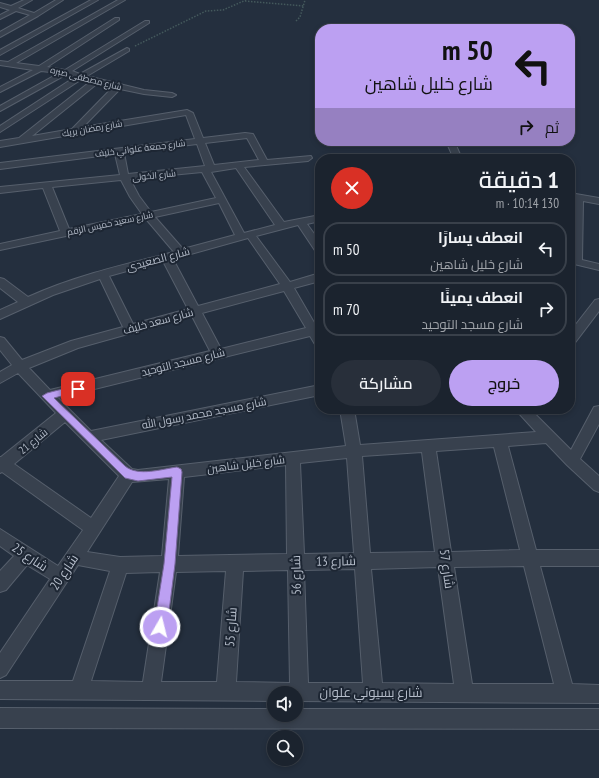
<!DOCTYPE html>
<html lang="ar">
<head>
<meta charset="utf-8">
<style>
	:root { --surface:#1b232e; --page:#282f3a; --text:#f1f3f6; --muted:#a0a4aa; --line:#39404a; --accent:#bca0f2 }
	body { margin:0; font-family:"PT Sans Narrow",Cairo,sans-serif; background:var(--page); color:var(--text); direction:rtl; height:100vh; display:flex; flex-direction:column; font-size:15px; white-space:nowrap }
	* { box-sizing:border-box; margin:0 }
	p { font-size:13px; color:var(--muted) }
	.icon { flex:none; width:22px; height:22px; fill:none; stroke:currentColor; stroke-width:2; stroke-linecap:round; stroke-linejoin:round }
	.map { position:relative; flex:1; overflow:hidden; direction:ltr }
	.side { position:absolute; left:315px; top:154px; width:260px; height:260px; display:flex; flex-direction:column; background:var(--surface); border-radius:16px; box-shadow:0 2px 6px #0003,0 0 0 1px var(--line); direction:rtl }
	.side>* { flex:none }
	.banner { position:absolute; left:315px; top:24px; width:260px; height:122px; border-radius:16px; box-shadow:0 2px 6px #0003,0 0 0 1px var(--line); direction:rtl; background:#bca0f2; color:#111; overflow:hidden }
	.buttons { position:absolute; left:267px; top:686px; display:grid; gap:8px }
	.buttons a { display:grid; place-items:center; width:36px; height:36px; border-radius:50%; background:var(--surface); box-shadow:0 2px 6px #0003,0 0 0 1px var(--line); font-size:20px }
	.pin { position:absolute; display:grid; place-items:center; width:34px; height:34px; color:#fff; margin:-17px; border-radius:8px; box-shadow:0 2px 6px #0006 }
	.me { position:absolute; width:44px; margin:-22px; rotate:8deg; stroke-linejoin:round; filter:drop-shadow(0 0 3px #0008) }
	.turn { display:flex; align-items:center; gap:14px; height:84px; padding:0 16px; font-size:18px }
	.turn .icon { width:52px; height:52px; stroke-width:2.5 }
	.turn b { display:block; font-size:28px; line-height:34px }
	.then { display:flex; align-items:center; height:38px; padding:0 16px; background:#0003; gap:8px; font-size:15px }
	.round { display:grid; place-items:center; flex:none; width:42px; height:42px; border-radius:21px; background:var(--page) }
	.summary { display:flex; align-items:center; justify-content:space-between; height:68px; padding:0 16px }
	h1 { font-size:24px; font-weight:600; line-height:30px }
	.action { display:flex; gap:8px; margin-top:auto; padding:8px 16px }
	.action a { flex:1; height:46px; border-radius:24px; background:var(--accent); color:#111; font-size:16px; font-weight:600; line-height:46px; text-align:center }
	.action a+a { background:var(--page); color:var(--text) }
	ul { padding:0; list-style:none }
	li { display:flex; align-items:center; gap:12px; height:54px; margin:0 8px 6px; padding:0 8px; border:2px solid var(--line); border-radius:16px }
	li div { flex:1 }
	li b { display:block; font-size:15px }
	li em { font-style:normal }
	.map>svg:first-child { display:block }
	.lines { fill:none; stroke-linecap:round; stroke-linejoin:round }
	.street-casing { stroke:#565f6c; stroke-width:2 }
	.path { stroke:#44595c; stroke-width:1.5; stroke-dasharray:1.5 1.5; stroke-linecap:butt }
	.street { fill:#38414e; fill-rule:evenodd }
	.route { fill:#bca0f2; stroke:#7a689d }
	.labels { text-anchor:middle; dominant-baseline:central; stroke-width:4; stroke-linejoin:round; paint-order:stroke }
	.far-street-label { font-size:9px; fill:#b4bcc9; stroke:#1d2633 }
	.street-label { font-size:11px; fill:#b4bcc9; stroke:#1d2633 }
	.near-street-label { font-size:13px; fill:#b4bcc9; stroke:#1d2633 }
</style>
</head>
<body>
<div class="map">
<svg width="599" height="778" viewBox="0 0 599 778">
	<rect width="100%" height="100%" fill="#242f3e"/>
	<g class="lines">
		<g class="street-casing">
			<path id="street" d="M 24,0 L 32,0 L 18,8 L 34,13 L 56,0 L 63,0 L 38,16 L 0,37 L 0,32 L 30,15 L 16,11 L 0,19 L 0,15 L 10,10 L 0,7 L 0,3 L 11,6 Z
				M 91,0 L 98,0 L 0,55 L 0,50 Z
				M 118,0 L 125,0 L 16,63 L 39,66 L 115,18 L 119,18 L 119,20 L 47,67 L 65,70 L 145,21 L 149,21 L 149,23 L 72,71 L 80,74 L 127,48 L 129,49 L 129,51 L 87,76 L 144,90 L 172,93 L 176,95 L 172,97 L 144,94 L 120,89 L 83,127 L 187,110 L 193,113 L 203,138 L 245,133 L 253,134 L 267,160 L 311,156 L 312,158 L 308,161 L 244,167 L 284,222 L 320,215 L 320,221 L 307,224 L 320,242 L 320,253 L 316,252 L 298,225 L 256,236 L 290,282 L 320,273 L 320,281 L 294,288 L 316,326 L 320,325 L 320,347 L 316,346 L 310,336 L 58,398 L 91,431 L 320,385 L 320,395 L 101,440 L 132,469 L 138,470 L 346,446 L 340,409 L 354,409 L 360,445 L 536,432 L 515,409 L 530,409 L 571,450 L 594,407 L 599,406 L 599,424 L 580,459 L 599,476 L 599,492 L 594,490 L 567,465 L 546,443 L 508,446 L 536,550 L 599,550 L 599,566 L 540,566 L 572,684 L 599,685 L 599,703 L 296,701 L 296,693 L 274,693 L 274,701 L 0,699 L 0,681 L 73,681 L 110,571 L 78,565 L 6,675 L 0,678 L 0,653 L 50,579 L 27,565 L 6,590 L 0,592 L 0,571 L 14,556 L 0,546 L 0,529 L 58,566 L 83,530 L 2,472 L 0,473 L 0,457 L 1,457 L 56,413 L 18,373 L 0,383 L 0,372 L 12,365 L 0,350 L 0,337 L 4,338 L 22,360 L 71,341 L 123,327 L 100,279 L 53,295 L 0,319 L 0,310 L 18,302 L 0,288 L 0,278 L 4,279 L 28,297 C 74,276 126,264 174,252 L 146,219 L 0,250 L 0,244 L 60,231 L 43,188 L 0,193 L 0,187 L 120,175 L 115,154 L 0,169 L 0,163 L 195,139 L 186,115 L 0,147 L 0,141 L 19,138 L 91,81 L 82,79 L 0,132 L 0,126 L 75,77 L 67,74 L 0,111 L 0,106 L 59,73 L 41,71 L 0,92 L 0,87 L 33,70 L 0,65 L 0,61 L 8,62 ZM 98,83 L 113,87 L 72,129 L 32,136 ZM 247,138 L 259,160 L 214,165 L 205,143 ZM 197,144 L 205,166 L 128,174 L 124,153 ZM 236,168 L 275,225 L 244,233 L 211,172 ZM 202,172 L 216,198 L 151,212 L 139,196 L 130,179 ZM 121,180 L 130,197 L 142,214 L 69,229 L 52,187 ZM 219,203 L 235,235 L 183,249 L 155,217 ZM 248,238 L 280,284 L 198,306 L 173,259 ZM 163,261 L 188,309 L 133,324 L 109,276 ZM 284,291 L 306,328 L 221,349 L 202,313 ZM 192,316 L 210,351 L 50,390 L 29,368 L 78,348 ZM 65,422 L 119,476 L 91,518 L 14,464 ZM 494,447 L 520,550 L 451,552 L 436,451 ZM 422,452 L 435,552 L 370,553 L 362,456 ZM 347,458 L 354,553 L 304,554 L 300,463 ZM 286,465 L 287,554 L 178,556 L 184,477 ZM 169,479 L 162,556 L 120,557 L 87,552 L 132,482 ZM 524,566 L 554,684 L 472,684 L 454,567 ZM 438,567 L 454,684 L 382,683 L 371,569 ZM 355,569 L 363,683 L 308,683 L 304,570 ZM 288,570 L 290,683 L 236,682 L 243,571 ZM 226,571 L 217,682 L 161,682 L 176,572 ZM 160,572 L 143,682 L 91,681 L 126,573 Z
				M 401,25 L 403,26 L 405,29 L 399,29 L 398,27 Z
				M 446,141 L 454,141 L 462,159 L 454,159 Z
				M 570,193 L 599,198 L 599,204 L 583,201 L 582,260 L 599,264 L 599,270 L 570,263 L 570,257 L 572,257 L 573,199 L 570,199 Z
				M 599,299 L 599,311 L 574,344 L 570,345 L 570,332 L 595,300 Z
				M 0,708 L 274,709 L 274,715 L 296,715 L 296,709 L 599,709 L 599,729 L 0,728 Z"/>
		</g>
		<path class="path" d="M 245,1 L 304,6
			M 296,21 L 300,17 L 305,0
			M 135,46 L 206,11 L 223,10 L 246,0"/>
		<use href="#street" class="street"/>
	</g>
	<path class="route" d="M 78,385 L 81,386 L 82,389 L 81,391 L 54,398 L 125,466 C 138,477 162,469 177,467 L 181,469 L 182,472 L 175,564 L 167,627 L 165,632 L 160,633 L 156,632 L 154,627 L 164,564 L 172,477 L 138,481 L 125,478 L 42,396 L 47,393 Z"/>
	<g class="labels">
		<g class="far-street-label">
			<text transform="translate(86 78) rotate(14)">شارع مصطفى صبره</text>
			<text transform="translate(92 128) rotate(-10)">شارع رمضان بريك</text>
			<text transform="translate(140 148) rotate(-7)">شارع جمعة علواني خليف</text>
			<text transform="translate(154 175) rotate(-6)">شارع الخولى</text>
			<text transform="translate(110 223) rotate(-12)">شارع سعيد خميس الزقم</text>
		</g>
		<g class="street-label">
			<text transform="translate(158 259) rotate(-15)">شارع الصعيدى</text>
			<text transform="translate(158 321) rotate(-15)">شارع سعد خليف</text>
			<text transform="translate(183 362) rotate(-14)">شارع مسجد التوحيد</text>
			<text transform="translate(204 413) rotate(-11)">شارع مسجد محمد رسول الله</text>
			<text transform="translate(33 441) rotate(-39)">شارع 21</text>
			<text transform="translate(246 464) rotate(-7)">شارع خليل شاهين</text>
		</g>
		<g class="near-street-label">
			<text transform="translate(30 557) rotate(34)">شارع 25</text>
			<text transform="translate(336 561) rotate(-1)">شارع 13</text>
			<text transform="translate(447 569) rotate(82)">شارع 57</text>
			<text transform="translate(64 572) rotate(-56)">شارع 20</text>
			<text transform="translate(296 575) rotate(-91)">شارع 56</text>
			<text transform="translate(231 627) rotate(-86)">شارع 55</text>
			<text x="371" y="692">شارع بسيوني علوان</text>
		</g>
	</g>
</svg>
<div class="buttons">
<a><svg class="icon" aria-label="sound" viewBox="0 0 24 24"><path d="M4 9h4l5-4v14l-5-4H4zM17 9q2 3 0 6"/></svg></a>
<a><svg class="icon" aria-label="search" viewBox="0 0 24 24"><circle cx="10" cy="10" r="6"/><path d="M15 15l6 6"/></svg></a>
</div>
<div class="pin" style="left:78px;top:389px;background:#d93025"><svg class="icon" aria-label="arrive" viewBox="0 0 24 24"><path d="M6 21V4h12l-3 4 3 4H6"/></svg></div>
<svg class="me" style="left:160px;top:627px" viewBox="-20 -20 40 40"><circle r="17" fill="#bca0f2" stroke="#fff" stroke-width="3"/><path d="M0-11L8 9 0 5-8 9z" fill="#fff"/></svg>
<div class="banner">
<div class="turn"><svg class="icon" aria-label="left" viewBox="0 0 24 24"><path d="M17 20v-9H6M10 6l-5 5 5 5"/></svg><div><b>50 m</b>شارع خليل شاهين</div></div>
<div class="then">ثم<svg class="icon" aria-label="right" viewBox="0 0 24 24"><path d="M7 20v-9h11M14 6l5 5-5 5"/></svg></div>
</div>
<section class="side">
<div class="summary"><div><h1>1 دقيقة</h1><p>130 m · 10:14</p></div><a class="round" style="background:#d93025;color:#fff"><svg class="icon" aria-label="close" viewBox="0 0 24 24"><path d="M6 6l12 12M18 6L6 18"/></svg></a></div>
<ul>
<li><svg class="icon" aria-label="left" viewBox="0 0 24 24"><path d="M17 20v-9H6M10 6l-5 5 5 5"/></svg><div><b>انعطف يسارًا</b><p>شارع خليل شاهين</p></div><em>50 m</em></li>
<li><svg class="icon" aria-label="right" viewBox="0 0 24 24"><path d="M7 20v-9h11M14 6l5 5-5 5"/></svg><div><b>انعطف يمينًا</b><p>شارع مسجد التوحيد</p></div><em>70 m</em></li>
</ul>
<div class="action"><a>خروج</a><a>مشاركة</a></div>
</section>
</div>
</body>
</html>
